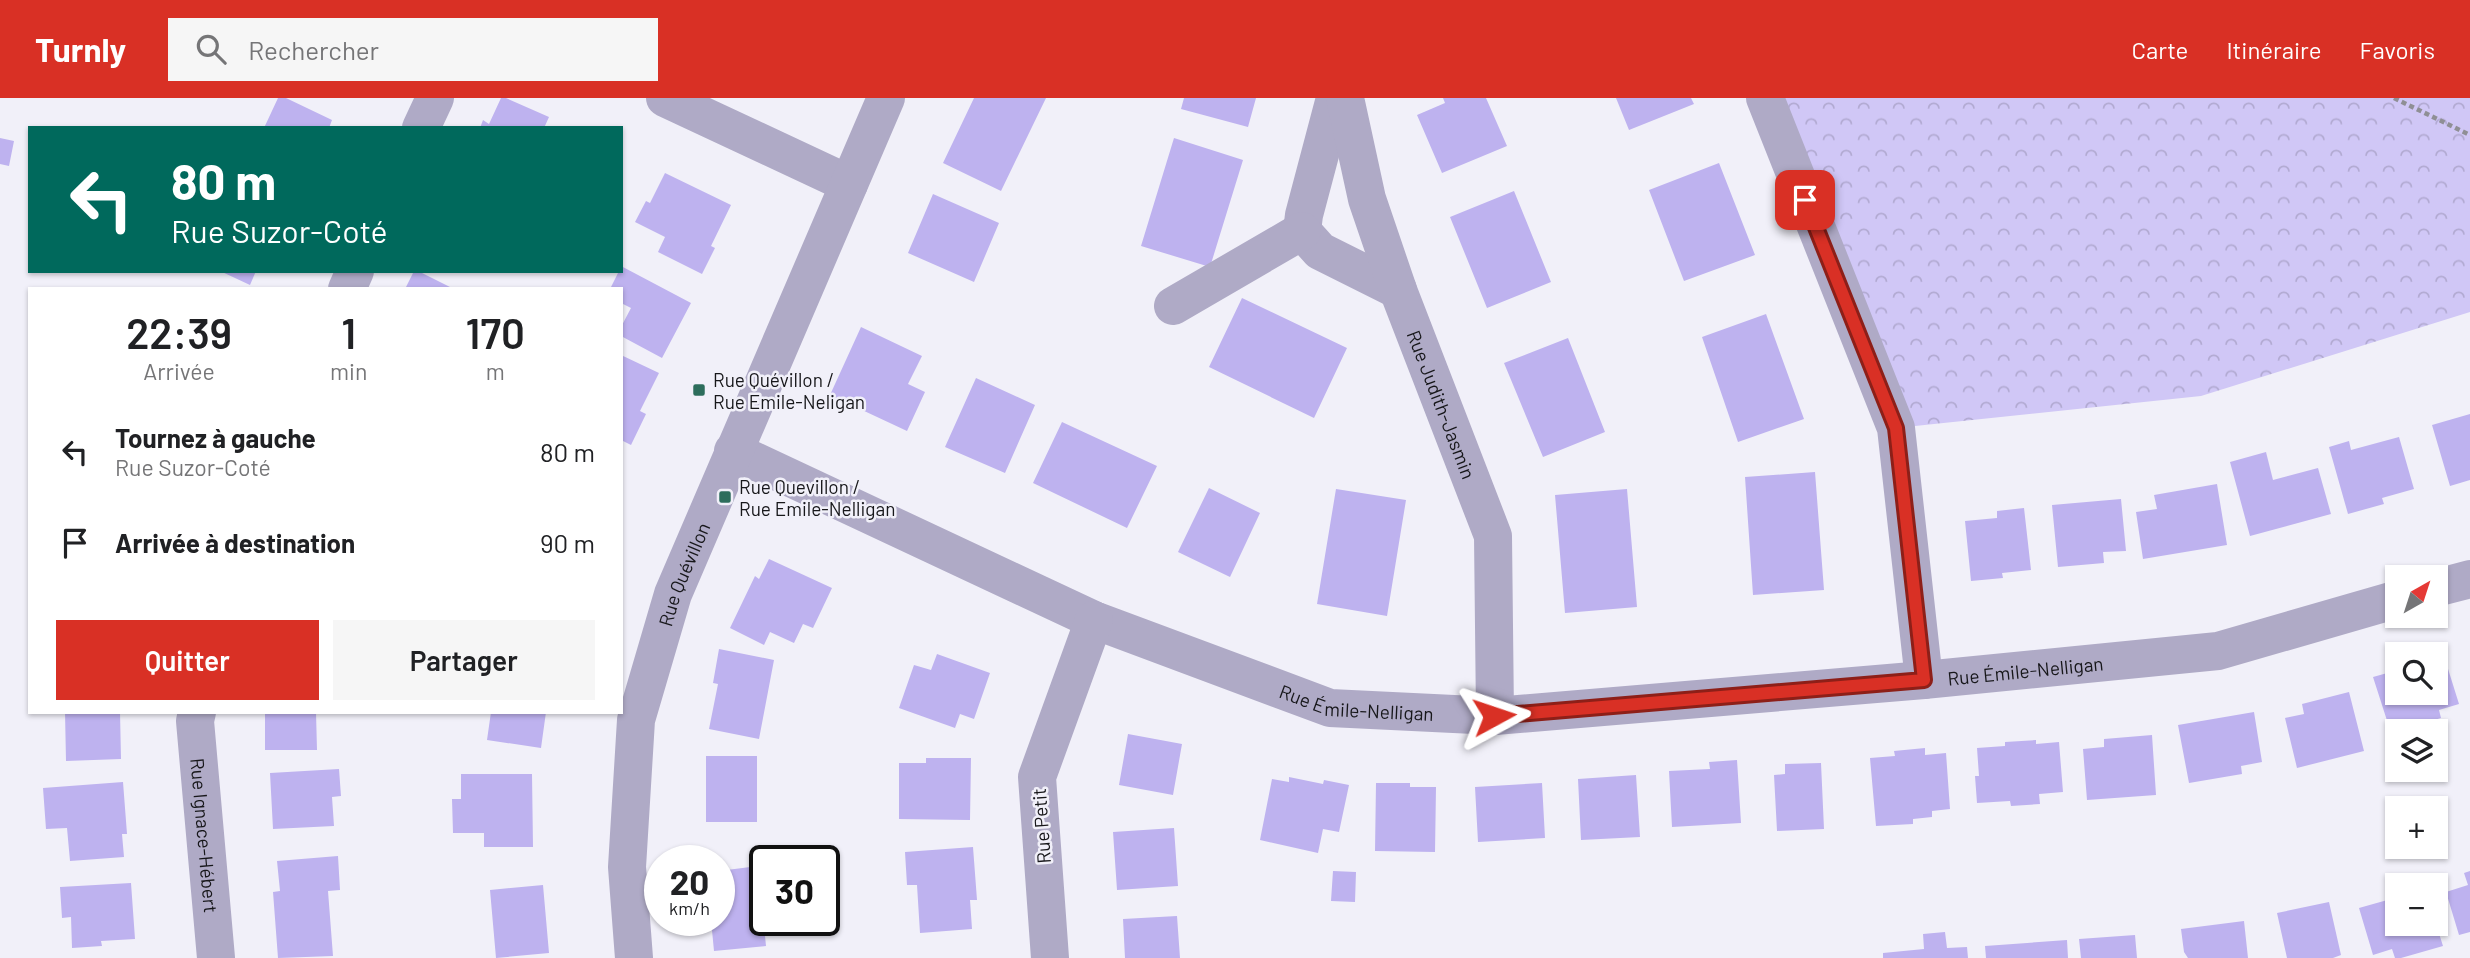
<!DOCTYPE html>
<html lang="fr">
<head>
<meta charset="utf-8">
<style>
	:root { --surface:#fff; --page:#f6f6f6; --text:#202124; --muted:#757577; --accent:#d93025 }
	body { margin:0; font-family:Barlow,sans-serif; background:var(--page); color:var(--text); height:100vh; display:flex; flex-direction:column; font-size:26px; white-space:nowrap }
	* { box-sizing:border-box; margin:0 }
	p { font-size:23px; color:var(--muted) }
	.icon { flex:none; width:38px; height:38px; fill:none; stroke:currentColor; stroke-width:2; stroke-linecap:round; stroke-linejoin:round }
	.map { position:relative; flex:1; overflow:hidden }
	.panel { position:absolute; left:28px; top:189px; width:595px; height:427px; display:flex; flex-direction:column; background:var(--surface); border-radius:0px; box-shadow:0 2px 5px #0004 }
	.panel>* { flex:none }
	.guide { position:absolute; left:28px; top:28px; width:595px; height:147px; border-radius:0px; box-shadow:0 2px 5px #0004; background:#00695c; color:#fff; overflow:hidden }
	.needle { width:46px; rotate:39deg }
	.fabs { position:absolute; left:2385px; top:467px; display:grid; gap:14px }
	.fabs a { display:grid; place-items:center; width:63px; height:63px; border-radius:0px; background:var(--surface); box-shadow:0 2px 5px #0004; font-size:35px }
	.speed { position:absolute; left:644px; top:747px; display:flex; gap:14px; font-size:35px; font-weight:700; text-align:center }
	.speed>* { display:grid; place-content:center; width:91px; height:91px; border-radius:50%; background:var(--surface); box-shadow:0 2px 5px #0004; line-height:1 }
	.speed small { font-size:18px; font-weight:400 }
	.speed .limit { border:4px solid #111; border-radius:10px; background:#fff; color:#111 }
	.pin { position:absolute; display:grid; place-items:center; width:60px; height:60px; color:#fff; margin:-30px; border-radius:14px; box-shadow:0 4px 10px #0006 }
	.me { position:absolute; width:77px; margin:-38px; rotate:85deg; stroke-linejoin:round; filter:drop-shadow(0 0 5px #0008) }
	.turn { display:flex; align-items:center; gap:24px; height:147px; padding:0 28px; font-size:32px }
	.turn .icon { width:91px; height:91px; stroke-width:2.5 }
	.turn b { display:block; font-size:49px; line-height:60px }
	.eta { display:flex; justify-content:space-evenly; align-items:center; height:119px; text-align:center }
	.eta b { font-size:42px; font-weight:600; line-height:49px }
	.primary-button { display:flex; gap:14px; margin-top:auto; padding:14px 28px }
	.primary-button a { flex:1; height:80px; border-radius:0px; background:var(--accent); color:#fff; font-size:28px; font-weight:600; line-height:80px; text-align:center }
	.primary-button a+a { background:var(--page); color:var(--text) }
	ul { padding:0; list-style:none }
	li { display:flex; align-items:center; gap:21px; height:91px; padding:0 28px }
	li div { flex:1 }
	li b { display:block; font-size:26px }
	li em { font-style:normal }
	header { display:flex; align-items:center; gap:42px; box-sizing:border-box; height:98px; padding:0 35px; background:var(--accent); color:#fff }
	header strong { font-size:33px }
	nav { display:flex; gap:38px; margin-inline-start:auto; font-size:24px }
	.search { width:490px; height:63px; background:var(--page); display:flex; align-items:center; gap:18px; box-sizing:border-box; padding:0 24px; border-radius:0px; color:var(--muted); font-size:26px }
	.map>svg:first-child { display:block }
	.park { fill:url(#park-crowns) }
	.building { fill:#beb2ef }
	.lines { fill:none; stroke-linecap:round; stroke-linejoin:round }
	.path { stroke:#8f8f95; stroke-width:4.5; stroke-dasharray:5 3.5; stroke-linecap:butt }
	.street { stroke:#afaac6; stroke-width:38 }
	.route-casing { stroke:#8d1f18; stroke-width:18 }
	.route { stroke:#d93025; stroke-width:12 }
	.poi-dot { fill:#2d6d5c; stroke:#f1f0f9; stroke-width:2.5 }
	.labels { text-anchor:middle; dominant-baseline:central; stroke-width:5; stroke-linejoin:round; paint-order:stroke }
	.poi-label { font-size:19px; fill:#17171a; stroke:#f1f0f9; text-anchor:start }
	.street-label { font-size:19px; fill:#17171a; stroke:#f1f0f9 }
</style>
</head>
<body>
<header>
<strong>Turnly</strong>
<div class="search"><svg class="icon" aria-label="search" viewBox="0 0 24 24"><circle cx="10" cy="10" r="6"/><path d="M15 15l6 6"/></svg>Rechercher</div>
<nav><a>Carte</a><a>Itinéraire</a><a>Favoris</a></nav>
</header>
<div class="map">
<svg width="2470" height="860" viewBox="0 0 2470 860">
	<defs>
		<pattern id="park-crowns" width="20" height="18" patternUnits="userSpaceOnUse" patternTransform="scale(1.75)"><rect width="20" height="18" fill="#d0c7f6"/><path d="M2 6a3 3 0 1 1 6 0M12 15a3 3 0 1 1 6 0" fill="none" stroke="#b2aad2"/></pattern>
	</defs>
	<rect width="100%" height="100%" fill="#f1f0f9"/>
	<path class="park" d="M 1765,0 L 2470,0 L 2470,214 L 2201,298 L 1896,330 Z"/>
	<path class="building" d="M 278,0 L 286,0 L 332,22 L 329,30 L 264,30 Z
		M 501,0 L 506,0 L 549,19 L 544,30 L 480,30 L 483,22 L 489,26 Z
		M 974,0 L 1046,0 L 1001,93 L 943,65 Z
		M 1184,0 L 1256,0 L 1248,29 L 1181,11 Z
		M 1443,0 L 1486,0 L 1507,48 L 1442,75 L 1417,17 L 1445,5 Z
		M 1616,0 L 1691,0 L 1694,6 L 1629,32 Z
		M 0,40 L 14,43 L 9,68 L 0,66 Z
		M 1174,40 L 1243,62 L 1210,169 L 1141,148 Z
		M 1719,65 L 1755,157 L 1684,183 L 1649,92 Z
		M 665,75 L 731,107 L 711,148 L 715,150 L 702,176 L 658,154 L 665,139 L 635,124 L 646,103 L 650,105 Z
		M 1514,93 L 1551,184 L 1487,210 L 1450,119 Z
		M 933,96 L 999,125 L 974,184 L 908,155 Z
		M 621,168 L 691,205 L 662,260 L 621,238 L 621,229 L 631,210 L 621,205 L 621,191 L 610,191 L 619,173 L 621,173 Z
		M 220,173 L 256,173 L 250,187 Z
		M 414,173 L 418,173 L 454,191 L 405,191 Z
		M 1242,200 L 1347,250 L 1314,320 L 1209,269 Z
		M 1766,216 L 1804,321 L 1738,344 L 1702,239 Z
		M 861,229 L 922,258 L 908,286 L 925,294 L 907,333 L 830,297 Z
		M 1568,240 L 1605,334 L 1543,359 L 1504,265 Z
		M 621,257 L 659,275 L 640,313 L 646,316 L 631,347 L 621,342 Z
		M 976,280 L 1035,307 L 1005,375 L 945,349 Z
		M 2470,316 L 2470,382 L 2450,388 L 2432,327 Z
		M 1062,324 L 1157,368 L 1127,430 L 1033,385 Z
		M 2399,339 L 2414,391 L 2382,400 L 2384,406 L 2348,416 L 2329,349 L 2349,343 L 2351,352 Z
		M 2266,354 L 2273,382 L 2318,370 L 2331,416 L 2250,438 L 2230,364 Z
		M 1815,374 L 1824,492 L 1753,497 L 1745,379 Z
		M 2217,386 L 2227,447 L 2143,461 L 2136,414 L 2157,411 L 2154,397 Z
		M 1209,390 L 1260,415 L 1230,479 L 1178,454 Z
		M 1336,391 L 1406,402 L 1387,518 L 1317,506 Z
		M 1627,391 L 1637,509 L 1565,515 L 1555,397 Z
		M 2121,401 L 2126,453 L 2103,454 L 2104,465 L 2058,469 L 2052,407 Z
		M 2024,410 L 2031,472 L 2002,475 L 2003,480 L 1971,483 L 1965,423 L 1997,420 L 1997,413 Z
		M 769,461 L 832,490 L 813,530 L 803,526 L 794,545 L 770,534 L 764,547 L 730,530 L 755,478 L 759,481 Z
		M 719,551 L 774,562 L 759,641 L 709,631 L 718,586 L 713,585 Z
		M 937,556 L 990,575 L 974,621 L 960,616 L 955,630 L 899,610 L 914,567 L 931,572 Z
		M 2444,558 L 2459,606 L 2439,612 L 2441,620 L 2391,635 L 2373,579 L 2398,572 L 2398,595 L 2436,595 L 2436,560 Z
		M 2349,594 L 2364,653 L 2297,670 L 2285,620 L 2304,616 L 2302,606 Z
		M 65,614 L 120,614 L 121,661 L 66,663 Z
		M 265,614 L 316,614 L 317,652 L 265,652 Z
		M 491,614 L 546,614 L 541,650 L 487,642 Z
		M 2254,614 L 2262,664 L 2241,668 L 2242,676 L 2189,685 L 2178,627 Z
		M 1128,636 L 1182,646 L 1173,697 L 1119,687 Z
		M 2152,637 L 2156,697 L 2087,702 L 2083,651 L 2104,649 L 2104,641 Z
		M 2036,642 L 2036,646 L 2059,644 L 2063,694 L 2039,696 L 2040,706 L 2011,708 L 2010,703 L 1977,705 L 1975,678 L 1979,678 L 1977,650 L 2005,648 L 2005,644 Z
		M 1925,650 L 1925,657 L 1946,655 L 1950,711 L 1932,713 L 1932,719 L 1913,721 L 1913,726 L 1876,728 L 1870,660 L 1895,658 L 1894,653 Z
		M 706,658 L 757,658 L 757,724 L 706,724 Z
		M 926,660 L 971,660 L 970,722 L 899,721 L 899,665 L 926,665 Z
		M 1737,662 L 1741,725 L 1672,729 L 1669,673 L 1710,671 L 1709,664 Z
		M 1821,665 L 1824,731 L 1777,733 L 1774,677 L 1785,676 L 1785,666 Z
		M 339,671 L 341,698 L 332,699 L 334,728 L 273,731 L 270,675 Z
		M 461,676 L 532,676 L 533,749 L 484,749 L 484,735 L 453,735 L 452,701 L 461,701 Z
		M 1636,677 L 1640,739 L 1581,742 L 1578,681 Z
		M 1289,679 L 1323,686 L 1324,682 L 1349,687 L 1339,734 L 1323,731 L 1318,755 L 1260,742 L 1272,681 L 1289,684 Z
		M 123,684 L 127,736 L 122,736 L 124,759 L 70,763 L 67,730 L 46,731 L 43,690 Z
		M 1376,685 L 1410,685 L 1410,689 L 1436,689 L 1435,754 L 1375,753 Z
		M 1542,685 L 1545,740 L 1478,744 L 1475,689 Z
		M 1174,730 L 1178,788 L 1117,792 L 1113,734 Z
		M 973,749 L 977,802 L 970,802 L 972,831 L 920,835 L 917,787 L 907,787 L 905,754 Z
		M 338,758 L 340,792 L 328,793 L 333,858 L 278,860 L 273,794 L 280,793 L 277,763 Z
		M 758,768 L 766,848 L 714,853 L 711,822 L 719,822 L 719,773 Z
		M 1333,773 L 1356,774 L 1355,804 L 1331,803 Z
		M 2470,773 L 2470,834 L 2459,837 L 2446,794 L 2468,787 L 2464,775 Z
		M 131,785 L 135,841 L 101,843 L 102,848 L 72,850 L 71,819 L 62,820 L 60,789 Z
		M 543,787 L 549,855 L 496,860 L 490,792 Z
		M 2398,799 L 2398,826 L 2436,826 L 2443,848 L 2401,860 L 2395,860 L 2392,851 L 2373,857 L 2359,810 Z
		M 2329,804 L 2341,857 L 2333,860 L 2287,860 L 2277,815 Z
		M 1177,818 L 1180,860 L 1125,860 L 1123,821 Z
		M 2244,823 L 2248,860 L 2188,860 L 2184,854 L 2181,831 Z
		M 1945,834 L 1947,850 L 1967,849 L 1968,860 L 1883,860 L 1883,855 L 1924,851 L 1923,836 Z
		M 2135,837 L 2137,860 L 2081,860 L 2079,841 Z
		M 2067,842 L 2068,860 L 1986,860 L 1985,848 Z"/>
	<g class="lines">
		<path class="path" d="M 2394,0 L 2470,37"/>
		<g class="street">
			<path d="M 665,0 L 849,86"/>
			<path d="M 1335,0 L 1304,117 L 1302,133 L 1320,153 L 1398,192"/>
			<path id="s1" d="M 1345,0 L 1367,101 L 1398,192 L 1493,438 L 1495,618"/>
			<path d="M 1765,0 L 1896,330 L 1924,582"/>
			<path d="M 421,30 L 435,0"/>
			<path d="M 347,191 L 355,173"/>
			<path d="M 1173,208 L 1302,133"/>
			<path id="s2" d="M 733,353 L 1094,522 L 1330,610 L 1495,618 L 1924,582 L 2218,553 L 2398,501"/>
			<path d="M 2436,490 L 2470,481"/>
			<path id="s3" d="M 197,614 L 195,623 L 216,860"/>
			<path id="s4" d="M 634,860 L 627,769 L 636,622 L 673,496 L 886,0"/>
			<path d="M 1050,860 L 1037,679 L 1094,522"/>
		</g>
	</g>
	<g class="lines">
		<g class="route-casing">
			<path id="route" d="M 1494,618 L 1924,582 L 1896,330 L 1805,102"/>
		</g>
		<use href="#route" class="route"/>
	</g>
	<g class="poi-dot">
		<rect x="692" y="285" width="14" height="14" rx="3.5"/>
		<rect x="718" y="392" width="14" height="14" rx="3.5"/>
	</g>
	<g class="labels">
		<g class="poi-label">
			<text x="713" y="281">Rue Quévillon /<tspan x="713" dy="22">Rue Emile-Neligan</tspan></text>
			<text x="739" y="388">Rue Quevillon /<tspan x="739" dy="22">Rue Emile-Nelligan</tspan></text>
		</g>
		<g class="street-label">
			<text stroke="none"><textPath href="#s1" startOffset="322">Rue Judith-Jasmin</textPath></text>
			<text stroke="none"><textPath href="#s4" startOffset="392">Rue Quévillon</textPath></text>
			<text stroke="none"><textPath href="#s2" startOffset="1348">Rue Émile-Nelligan</textPath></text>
			<text stroke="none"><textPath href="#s2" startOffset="676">Rue Émile-Nelligan</textPath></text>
			<text transform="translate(1041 728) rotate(-94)">Rue Petit</text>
			<text stroke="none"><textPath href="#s3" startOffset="124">Rue Ignace-Hébert</textPath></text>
		</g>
	</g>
</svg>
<div class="fabs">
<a><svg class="needle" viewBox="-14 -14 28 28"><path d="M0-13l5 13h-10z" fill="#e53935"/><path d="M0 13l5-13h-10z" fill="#757577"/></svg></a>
<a><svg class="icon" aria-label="search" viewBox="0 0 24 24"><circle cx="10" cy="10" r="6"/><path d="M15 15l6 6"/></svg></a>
<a><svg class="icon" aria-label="layers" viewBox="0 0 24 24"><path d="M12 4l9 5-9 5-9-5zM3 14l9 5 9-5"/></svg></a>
<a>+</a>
<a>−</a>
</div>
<div class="speed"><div>20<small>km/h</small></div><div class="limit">30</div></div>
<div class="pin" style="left:1805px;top:102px;background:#d93025"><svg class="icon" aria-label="arrive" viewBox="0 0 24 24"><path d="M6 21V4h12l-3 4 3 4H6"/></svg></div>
<svg class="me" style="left:1494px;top:618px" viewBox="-20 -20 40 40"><path d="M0-17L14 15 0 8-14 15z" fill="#d93025" stroke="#fff" stroke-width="4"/></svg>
<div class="guide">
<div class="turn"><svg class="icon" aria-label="left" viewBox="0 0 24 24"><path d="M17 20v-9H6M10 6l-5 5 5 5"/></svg><div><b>80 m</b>Rue Suzor-Coté</div></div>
</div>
<section class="panel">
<div class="eta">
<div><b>22:39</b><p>Arrivée</p></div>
<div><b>1</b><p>min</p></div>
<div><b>170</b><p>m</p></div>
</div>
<ul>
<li><svg class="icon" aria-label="left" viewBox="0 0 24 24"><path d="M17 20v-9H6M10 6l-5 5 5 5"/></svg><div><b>Tournez à gauche</b><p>Rue Suzor-Coté</p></div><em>80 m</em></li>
<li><svg class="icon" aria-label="arrive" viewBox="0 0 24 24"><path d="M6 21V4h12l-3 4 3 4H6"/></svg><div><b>Arrivée à destination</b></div><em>90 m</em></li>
</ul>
<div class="primary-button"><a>Quitter</a><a>Partager</a></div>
</section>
</div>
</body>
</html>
